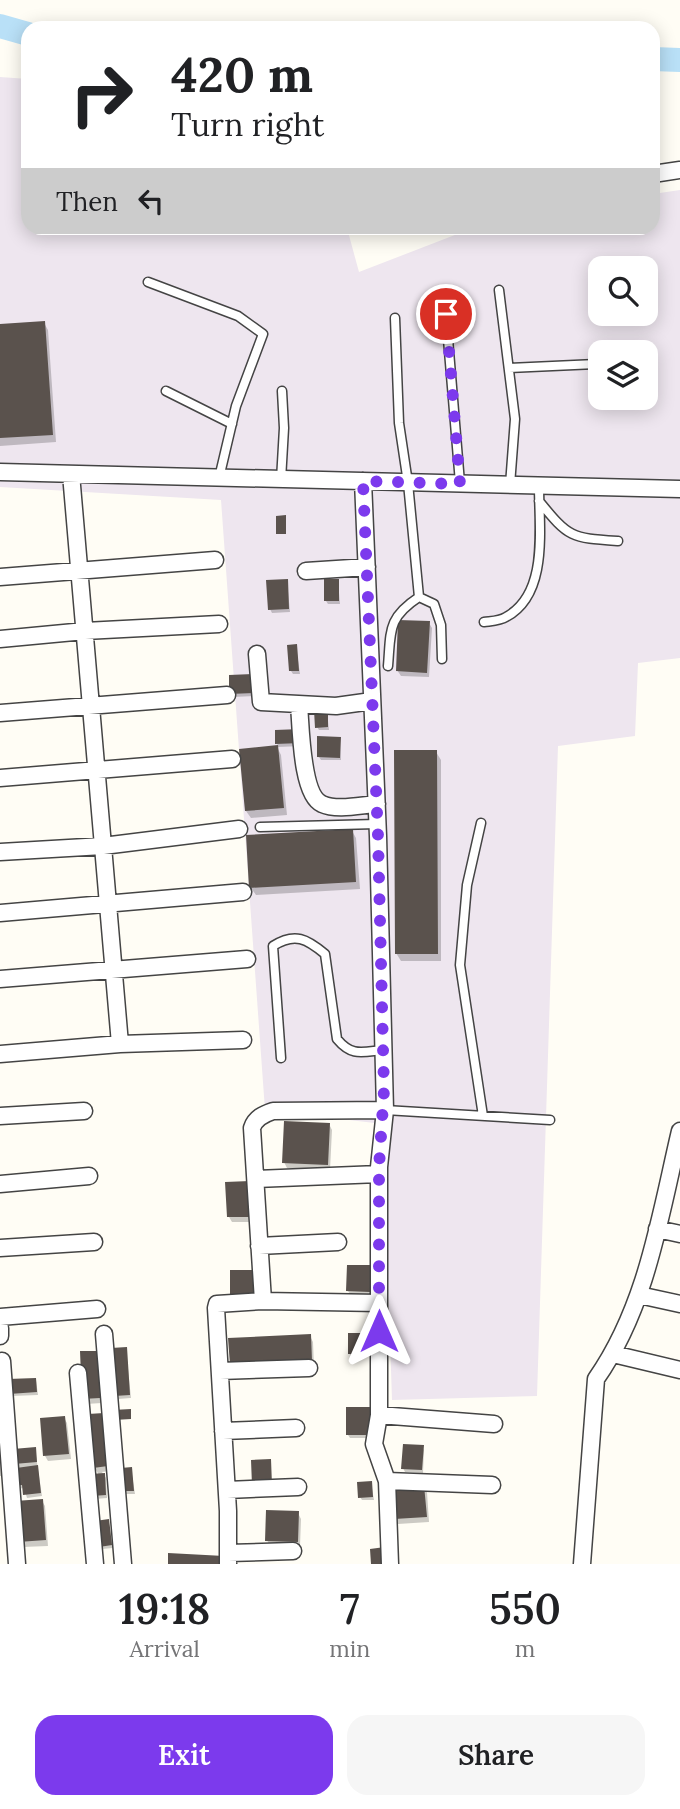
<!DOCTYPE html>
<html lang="en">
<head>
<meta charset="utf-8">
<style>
	:root { --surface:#fff; --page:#f6f6f6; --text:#202124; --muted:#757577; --accent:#7c3aed }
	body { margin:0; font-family:Lora,serif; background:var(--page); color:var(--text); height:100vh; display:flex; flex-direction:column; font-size:26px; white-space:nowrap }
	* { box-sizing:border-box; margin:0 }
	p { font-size:23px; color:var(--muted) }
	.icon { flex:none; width:38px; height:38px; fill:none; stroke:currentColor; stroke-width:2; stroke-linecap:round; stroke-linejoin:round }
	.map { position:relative; height:1564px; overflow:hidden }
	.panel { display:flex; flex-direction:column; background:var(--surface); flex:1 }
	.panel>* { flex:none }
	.top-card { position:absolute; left:21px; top:21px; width:639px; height:214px; border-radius:21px; box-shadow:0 4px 18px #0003; background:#fff; color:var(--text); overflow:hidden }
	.tools { position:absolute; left:588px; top:256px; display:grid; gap:14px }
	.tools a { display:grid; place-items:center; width:70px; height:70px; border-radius:14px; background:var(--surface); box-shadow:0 4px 18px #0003; font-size:35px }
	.pin { position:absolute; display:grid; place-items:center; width:60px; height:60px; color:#fff; margin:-30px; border:4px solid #fff; border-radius:50%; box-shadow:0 2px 7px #0007 }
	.me { position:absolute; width:77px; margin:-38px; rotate:0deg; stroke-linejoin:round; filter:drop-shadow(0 0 5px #0008) }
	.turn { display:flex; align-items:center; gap:24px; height:147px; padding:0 35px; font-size:32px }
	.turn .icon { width:91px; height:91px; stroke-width:2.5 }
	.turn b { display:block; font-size:49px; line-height:60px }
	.then { display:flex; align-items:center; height:66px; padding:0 35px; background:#0003; gap:14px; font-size:26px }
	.eta { display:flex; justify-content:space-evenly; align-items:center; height:119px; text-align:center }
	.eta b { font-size:42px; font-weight:600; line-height:49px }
	.button { display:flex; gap:14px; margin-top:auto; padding:14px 35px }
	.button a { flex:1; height:80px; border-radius:21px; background:var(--accent); color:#fff; font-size:28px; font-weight:600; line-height:80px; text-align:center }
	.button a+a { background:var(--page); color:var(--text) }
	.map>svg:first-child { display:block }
	.industrial { fill:#eee6ef; fill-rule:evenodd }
	.shadow { fill:#0003 }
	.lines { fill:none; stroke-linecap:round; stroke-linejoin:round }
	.river { stroke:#b9e0f7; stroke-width:24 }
	.building { fill:#5a524d }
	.service-casing { stroke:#444; stroke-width:11 }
	.minor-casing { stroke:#444; stroke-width:19 }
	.service { stroke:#fff; stroke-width:8 }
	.minor { stroke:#fff; stroke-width:16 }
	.route { stroke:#7c3aed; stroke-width:12; stroke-dasharray:0 21.6 }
</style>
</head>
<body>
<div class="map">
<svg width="680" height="1564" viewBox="0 0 680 1564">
	<rect width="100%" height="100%" fill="#fffdf5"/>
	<path class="industrial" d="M 0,77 L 28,79 L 28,228 L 347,228 L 359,272 L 473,228 L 653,228 L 653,194 L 680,190 L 680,658 L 638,663 L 635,736 L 558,746 L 537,1396 L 392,1400 L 383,1124 L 265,1110 L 221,500 L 0,487 ZM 600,268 L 646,268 L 646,313 L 600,313 ZM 600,352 L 646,352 L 646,397 L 600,397 Z"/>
	<path class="shadow" d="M 44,323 L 48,330 L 56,442 L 0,446 L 0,326 Z
		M 287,581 L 290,612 L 272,613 L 270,609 Z
		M 338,581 L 340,604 L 328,604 L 326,601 Z
		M 429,623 L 432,628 L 429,677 L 401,676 L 397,670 Z
		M 296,646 L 300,674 L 293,674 L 291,671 Z
		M 252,676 L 255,696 L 233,697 L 230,677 Z
		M 327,711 L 329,730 L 319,730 L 317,727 Z
		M 302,734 L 302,746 L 278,747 L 277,743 Z
		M 340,738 L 341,760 L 321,760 L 319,757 Z
		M 277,747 L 281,755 L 287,815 L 251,818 L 246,811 L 241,751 Z
		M 436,752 L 441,760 L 441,961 L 401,961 L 396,953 Z
		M 352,831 L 356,838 L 360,889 L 256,895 L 251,888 Z
		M 329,1124 L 332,1130 L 330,1170 L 287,1168 L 284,1162 Z
		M 252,1188 L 253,1222 L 232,1222 L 229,1217 Z
		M 369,1267 L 371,1294 L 350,1294 L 348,1291 Z
		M 370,1335 L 372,1356 L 351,1356 L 350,1353 Z
		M 310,1336 L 313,1342 L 314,1366 L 234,1369 Z
		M 126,1349 L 131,1398 L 118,1399 L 116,1396 Z
		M 98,1353 L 102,1403 L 86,1404 Z
		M 36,1380 L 38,1395 L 12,1396 L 10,1393 Z
		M 370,1409 L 372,1438 L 350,1438 L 348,1435 Z
		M 90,1416 L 110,1471 L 102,1472 L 106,1478 L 107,1498 L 95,1499 L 99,1475 L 94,1467 Z
		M 64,1418 L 67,1423 L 71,1459 L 48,1461 L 45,1456 L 41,1420 Z
		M 422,1447 L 424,1450 L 423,1473 L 405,1472 L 403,1468 Z
		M 35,1449 L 42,1496 L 27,1498 L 24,1488 L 15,1489 L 19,1469 L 16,1463 Z
		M 0,1459 L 3,1464 L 4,1476 L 0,1476 Z
		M 131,1469 L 135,1494 L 126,1494 L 125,1491 Z
		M 371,1483 L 374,1500 L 362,1500 L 360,1497 Z
		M 424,1487 L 427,1492 L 429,1522 L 398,1524 L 395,1519 Z
		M 42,1501 L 45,1506 L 48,1546 L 23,1547 L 20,1542 Z
		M 298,1513 L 301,1519 L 300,1547 L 270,1546 L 267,1540 Z
		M 109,1524 L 113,1548 L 102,1549 L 100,1546 Z"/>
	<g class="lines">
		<path class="river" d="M 0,26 L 28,34
			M 653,59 L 680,60"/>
	</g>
	<path class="building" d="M 45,321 L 53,435 L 0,438 L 0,324 Z
		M 286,515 L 286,534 L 276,534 L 276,516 Z
		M 288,579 L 289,609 L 268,610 L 266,580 Z
		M 324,579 L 339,579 L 339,601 L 324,601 Z
		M 398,620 L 430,621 L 427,673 L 396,671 Z
		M 297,644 L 299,671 L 289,671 L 287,645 Z
		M 253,674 L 254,693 L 229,694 L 229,675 Z
		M 328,709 L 328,727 L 315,728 L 314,710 Z
		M 301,729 L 301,743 L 275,744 L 275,730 Z
		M 317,736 L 341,737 L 340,758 L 317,757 Z
		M 278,745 L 284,808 L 245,811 L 239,749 Z
		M 394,750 L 437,750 L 438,954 L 395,954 Z
		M 353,829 L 356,882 L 249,888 L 246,835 Z
		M 284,1121 L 330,1123 L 328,1165 L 282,1163 Z
		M 250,1181 L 251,1217 L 227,1217 L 225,1182 Z
		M 347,1265 L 370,1265 L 370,1292 L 346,1291 Z
		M 230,1270 L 255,1270 L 256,1294 L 230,1294 Z
		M 348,1333 L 371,1333 L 371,1354 L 348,1354 Z
		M 311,1334 L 312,1361 L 230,1365 L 228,1338 Z
		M 127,1347 L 130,1395 L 114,1396 L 111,1348 Z
		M 80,1351 L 99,1351 L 100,1398 L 82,1399 Z
		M 36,1378 L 37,1392 L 9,1394 L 8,1379 Z
		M 346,1407 L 371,1407 L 371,1435 L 346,1435 Z
		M 131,1409 L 131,1419 L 114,1420 L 113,1410 Z
		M 104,1413 L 108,1466 L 93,1468 L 88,1414 Z
		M 65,1416 L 69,1454 L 43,1456 L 40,1418 Z
		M 403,1444 L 424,1445 L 422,1470 L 401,1469 Z
		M 36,1447 L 37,1462 L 14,1464 L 13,1449 Z
		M 271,1459 L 272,1485 L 252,1485 L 251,1460 Z
		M 38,1465 L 41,1493 L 23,1495 L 22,1485 L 12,1486 L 9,1469 Z
		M 132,1467 L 134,1491 L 123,1491 L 121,1468 Z
		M 105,1473 L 106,1495 L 92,1496 L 90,1474 Z
		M 372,1481 L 373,1497 L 358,1498 L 357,1482 Z
		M 424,1485 L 427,1517 L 394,1519 L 391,1487 Z
		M 43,1499 L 46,1540 L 18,1542 L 15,1501 Z
		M 266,1510 L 299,1511 L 298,1542 L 265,1541 Z
		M 109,1519 L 112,1545 L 99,1547 L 95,1521 Z
		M 385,1547 L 386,1564 L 371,1564 L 370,1549 Z
		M 168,1553 L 224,1556 L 224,1564 L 168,1564 Z"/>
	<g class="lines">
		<g class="service-casing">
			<path id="service" d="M 148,282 L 238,316 L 263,334 L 236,406 L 219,478
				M 499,290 L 515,419 L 510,485
				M 444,291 L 460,483
				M 395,318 L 399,423 L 408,483 L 419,597
				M 509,368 L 596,364
				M 166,391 L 232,424
				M 281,480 L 284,428 L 282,391
				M 539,501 C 569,538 571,538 618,541
				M 484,622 C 491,621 500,621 506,617 C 549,594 539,528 539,486
				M 388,666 C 391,631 387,618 419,597 L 434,604 L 441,625 L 442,659
				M 481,823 L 467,885 L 460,965 L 483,1116
				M 260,827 L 377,824
				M 281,1058 L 273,946 C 295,932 307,939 325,954 L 337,1039 C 352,1057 362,1052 383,1050
				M 385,1110 L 550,1120"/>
		</g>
		<g class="minor-casing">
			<path id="minor" d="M 653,174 L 680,170
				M 0,472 L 680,489
				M 71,474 L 120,1044
				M 306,571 L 367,567
				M 0,577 L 215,560
				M 0,639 L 85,631 L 219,624
				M 257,654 L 261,702 L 336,706 L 372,701
				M 299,705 C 301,726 301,795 322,804 C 337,811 361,805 377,804
				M 0,713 L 227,695
				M 0,778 L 232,759
				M 0,852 L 103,846 L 239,829
				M 0,913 L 243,892
				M 0,979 L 247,959
				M 0,1054 L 120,1044 L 243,1040
				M 385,1110 L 379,1167 L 379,1415 L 374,1444 L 387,1481 L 390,1564
				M 0,1116 L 84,1111
				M 256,1179 L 379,1174
				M 0,1184 L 89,1176
				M 657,1229 L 680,1234
				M 259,1246 L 338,1242
				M 0,1248 L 94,1242
				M 639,1295 L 680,1304
				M 263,1301 L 379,1303
				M 0,1317 L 97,1309
				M 0,1328 L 0,1336
				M 104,1334 L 123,1564
				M 613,1354 L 680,1370
				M 2,1361 L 17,1564
				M 220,1371 L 309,1368
				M 78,1373 L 95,1564
				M 379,1415 L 494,1424
				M 223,1431 L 296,1428
				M 387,1481 L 492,1485
				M 227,1490 L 298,1487
				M 228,1553 L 293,1551
				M 228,1564 L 228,1511 L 216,1308 L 217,1304 L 263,1301 L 252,1128 C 255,1118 264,1114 273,1111 L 385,1110 L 378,836 L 363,481
				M 582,1564 L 596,1379 C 647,1306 660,1216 680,1131"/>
		</g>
		<use href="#service" class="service"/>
		<use href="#minor" class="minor"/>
	</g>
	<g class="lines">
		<path class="route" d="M 379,1331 L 379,1167 L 384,1090 L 378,836 L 363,481 L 460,484 L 446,314"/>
	</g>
</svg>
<div class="tools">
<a><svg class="icon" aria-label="search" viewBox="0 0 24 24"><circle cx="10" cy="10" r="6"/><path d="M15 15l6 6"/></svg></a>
<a><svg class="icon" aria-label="layers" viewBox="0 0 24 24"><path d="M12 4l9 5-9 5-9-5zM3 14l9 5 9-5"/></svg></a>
</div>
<div class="pin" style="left:446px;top:314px;background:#d93025"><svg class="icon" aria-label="arrive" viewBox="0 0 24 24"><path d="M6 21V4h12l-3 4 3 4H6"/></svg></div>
<svg class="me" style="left:379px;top:1331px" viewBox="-20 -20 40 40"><path d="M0-17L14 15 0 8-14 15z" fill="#7c3aed" stroke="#fff" stroke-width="4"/></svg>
<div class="top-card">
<div class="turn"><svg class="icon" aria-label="right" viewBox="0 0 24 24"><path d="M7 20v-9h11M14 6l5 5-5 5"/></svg><div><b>420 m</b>Turn right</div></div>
<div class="then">Then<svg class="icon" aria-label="left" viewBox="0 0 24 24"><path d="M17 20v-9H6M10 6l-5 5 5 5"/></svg></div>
</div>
</div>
<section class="panel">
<div class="eta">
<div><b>19:18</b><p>Arrival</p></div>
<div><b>7</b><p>min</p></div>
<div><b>550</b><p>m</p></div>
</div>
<div class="button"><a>Exit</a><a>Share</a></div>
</section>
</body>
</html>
